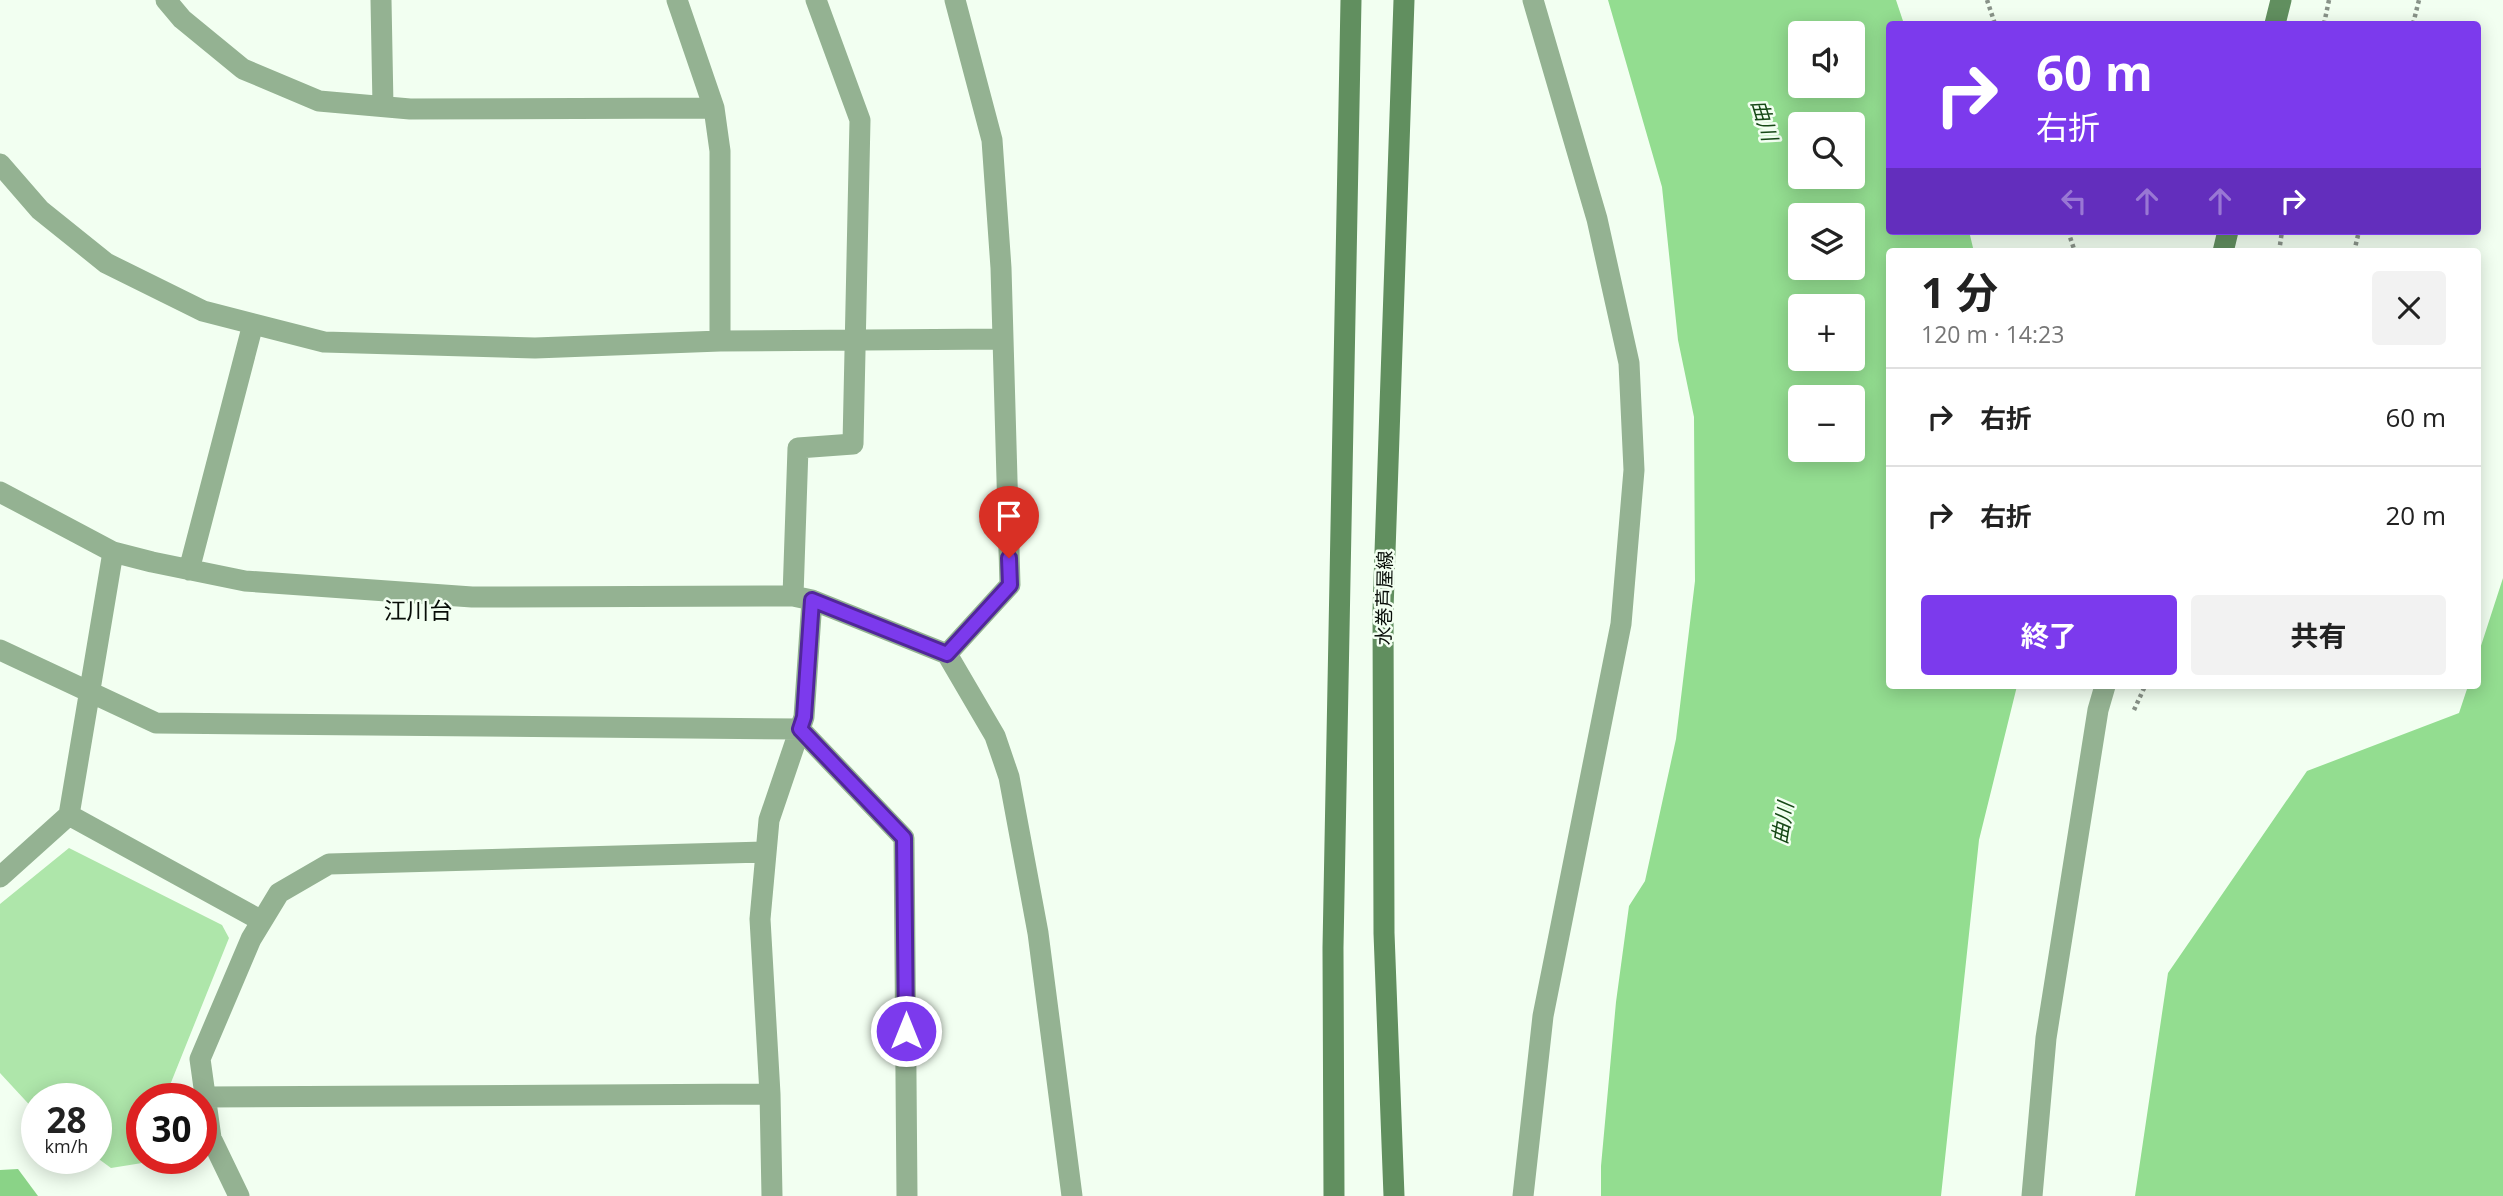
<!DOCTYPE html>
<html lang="ja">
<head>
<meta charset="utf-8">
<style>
	:root { --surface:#fff; --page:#f2f2f2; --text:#222; --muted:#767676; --line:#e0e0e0; --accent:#7c3aed }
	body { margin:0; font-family:"Open Sans","Noto Sans JP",sans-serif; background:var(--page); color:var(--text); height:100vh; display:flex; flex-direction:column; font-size:26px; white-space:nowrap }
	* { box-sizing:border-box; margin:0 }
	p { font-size:23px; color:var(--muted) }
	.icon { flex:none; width:38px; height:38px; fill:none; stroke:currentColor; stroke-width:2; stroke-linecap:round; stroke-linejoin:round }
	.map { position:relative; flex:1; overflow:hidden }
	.side { position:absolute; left:1886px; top:248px; width:595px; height:441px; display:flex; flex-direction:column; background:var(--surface); border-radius:7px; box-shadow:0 4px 18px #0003 }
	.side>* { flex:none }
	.top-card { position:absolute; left:1886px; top:21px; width:595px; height:214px; border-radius:7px; box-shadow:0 4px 18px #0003; background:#7c3aed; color:#fff; overflow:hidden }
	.fabs { position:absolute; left:1788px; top:21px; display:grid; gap:14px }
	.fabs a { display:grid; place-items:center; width:77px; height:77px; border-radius:7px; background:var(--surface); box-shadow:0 4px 18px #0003; font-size:35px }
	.speed { position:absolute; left:21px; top:1083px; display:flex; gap:14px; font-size:35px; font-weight:700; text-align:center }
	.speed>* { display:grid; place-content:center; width:91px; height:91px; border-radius:50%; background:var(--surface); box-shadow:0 4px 18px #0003; line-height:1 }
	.speed small { font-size:18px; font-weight:400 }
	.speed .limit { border:10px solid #d22; background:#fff; color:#111 }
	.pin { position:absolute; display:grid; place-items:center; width:60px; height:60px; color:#fff; margin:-72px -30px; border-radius:50% 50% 50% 0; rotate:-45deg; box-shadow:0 0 7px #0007 }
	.pin .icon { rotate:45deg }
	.me { position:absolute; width:77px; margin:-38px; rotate:0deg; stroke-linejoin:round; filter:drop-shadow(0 0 5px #0008) }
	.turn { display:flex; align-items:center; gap:24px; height:147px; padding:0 35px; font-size:32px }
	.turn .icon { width:91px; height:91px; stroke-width:2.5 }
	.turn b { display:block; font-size:49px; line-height:60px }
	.lanes { display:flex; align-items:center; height:66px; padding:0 35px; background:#0003; justify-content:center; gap:35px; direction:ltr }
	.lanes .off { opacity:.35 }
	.round { display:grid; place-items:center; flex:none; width:74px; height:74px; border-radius:7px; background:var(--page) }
	.summary { display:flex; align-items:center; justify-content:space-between; height:119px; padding:0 35px }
	h1 { font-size:42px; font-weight:700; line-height:52px }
	.action { display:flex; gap:14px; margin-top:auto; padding:14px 35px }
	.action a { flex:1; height:80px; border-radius:7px; background:var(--accent); color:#fff; font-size:28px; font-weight:700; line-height:80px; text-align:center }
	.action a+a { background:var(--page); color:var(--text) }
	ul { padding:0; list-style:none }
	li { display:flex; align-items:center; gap:21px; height:98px; padding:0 35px; border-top:2px solid var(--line) }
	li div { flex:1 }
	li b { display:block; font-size:26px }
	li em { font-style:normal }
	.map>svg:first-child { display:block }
	.green { fill:#aee6aa }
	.forest { fill:#8ad387 }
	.water { fill:#93dd90; fill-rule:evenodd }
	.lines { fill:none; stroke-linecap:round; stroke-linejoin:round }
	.path { stroke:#889288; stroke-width:4.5; stroke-dasharray:3.5 3.5; stroke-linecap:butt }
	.street { stroke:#94b292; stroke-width:21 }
	.secondary { stroke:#618f5f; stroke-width:21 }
	.route-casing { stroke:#51269a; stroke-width:18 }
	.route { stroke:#7c3aed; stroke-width:12 }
	.labels { text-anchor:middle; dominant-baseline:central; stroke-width:5; stroke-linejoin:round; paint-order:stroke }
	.street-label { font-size:19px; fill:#080d08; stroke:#f2fff1 }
	.water-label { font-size:21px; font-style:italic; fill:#174917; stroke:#f2fff1 }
	.quarter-label { font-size:23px; fill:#080d08; stroke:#f2fff1 }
</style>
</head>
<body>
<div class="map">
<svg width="2503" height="1196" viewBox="0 0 2503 1196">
	<rect width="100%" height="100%" fill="#f2fff1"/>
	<path class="green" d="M 69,848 L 222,925 L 229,938 L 168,1090 L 171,1099 L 142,1099 L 142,1158 L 167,1159 L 111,1168 L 96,1157 L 96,1099 L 37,1099 L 37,1113 L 0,1073 L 0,904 Z"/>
	<path class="forest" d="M 18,1169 L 38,1196 L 0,1196 L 0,1170 Z"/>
	<path class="water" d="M 1608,0 L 1896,0 L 1904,24 L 1890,24 L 1890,231 L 1969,231 L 1974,252 L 1890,252 L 1890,686 L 2017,686 L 1979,840 L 1941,1196 L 1601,1196 L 1601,1166 L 1616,1002 L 1629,906 L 1645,881 L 1676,739 L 1695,581 L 1694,417 L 1678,340 L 1662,187 ZM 1801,33 L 1853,33 L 1853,86 L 1801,86 ZM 1801,124 L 1853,124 L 1853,177 L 1801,177 ZM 1801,215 L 1853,215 L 1853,268 L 1801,268 ZM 1801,306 L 1853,306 L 1853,359 L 1801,359 ZM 1801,397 L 1853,397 L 1853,450 L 1801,450 Z
		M 2503,578 L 2503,1196 L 2135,1196 L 2168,973 L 2307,771 L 2459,713 L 2468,686 L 2478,686 L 2478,655 Z"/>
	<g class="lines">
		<path class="path" d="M 1987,0 L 1995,24
			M 2324,24 L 2329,0
			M 2413,24 L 2419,0
			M 2068,231 L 2075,252
			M 2279,252 L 2282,231
			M 2354,252 L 2359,231
			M 2134,710 L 2145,686"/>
		<path class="street" d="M 166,0 L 182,19 L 243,69 L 319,101 L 410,109 L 714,108
			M 381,0 L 383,106
			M 677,0 L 714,108 L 720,151 L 720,341
			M 0,164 L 40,210 L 106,263 L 203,311 L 324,342 L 535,348 L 720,341 L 1003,339
			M 0,492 L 113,552 L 152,562 L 245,581 L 472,597 L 793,596 L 812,600 L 947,654 L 995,736 L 1009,777 L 1038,933 L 1072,1196
			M 189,570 L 253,324
			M 793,596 L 798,448 L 853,444 L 860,120 L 816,0
			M 0,650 L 156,723 L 800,729 L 904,838 L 907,1196
			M 947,654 L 1010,585 L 1001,268 L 992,140 L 955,0
			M 69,815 L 262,921
			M 0,877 L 69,815 L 113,552
			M 205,1097 L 770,1094
			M 239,1196 L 211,1138 L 200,1059 L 251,939 L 279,893 L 329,864 L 766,852
			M 772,1196 L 770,1094 L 760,919 L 769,820 L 804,717 L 812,600
			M 1523,1196 L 1543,1016 L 1621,624 L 1634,470 L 1629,363 L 1597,219 L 1533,0
			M 2032,1196 L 2046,1038 L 2098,710 L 2105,686"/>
		<path class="secondary" d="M 2275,24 L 2281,0
			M 2223,252 L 2228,231
			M 1334,1196 L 1333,948 L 1351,0
			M 1394,1196 L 1384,933 L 1383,610 L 1404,0"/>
	</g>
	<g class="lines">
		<g class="route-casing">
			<path id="route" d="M 906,1031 L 904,838 L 800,729 L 804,717 L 812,600 L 947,654 L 1010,585 L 1009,558"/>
		</g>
		<use href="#route" class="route"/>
	</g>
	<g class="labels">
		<g class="street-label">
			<text transform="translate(1384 598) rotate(-89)">水巻芦屋線</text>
		</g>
		<g class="water-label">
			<text transform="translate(1765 120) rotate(73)">曲川</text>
			<text transform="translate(1782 823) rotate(-81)">曲川</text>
		</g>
		<g class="quarter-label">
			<text x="418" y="610">江川台</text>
		</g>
	</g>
</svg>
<div class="fabs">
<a><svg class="icon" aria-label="sound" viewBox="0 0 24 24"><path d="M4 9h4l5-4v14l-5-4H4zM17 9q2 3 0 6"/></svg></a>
<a><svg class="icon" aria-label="search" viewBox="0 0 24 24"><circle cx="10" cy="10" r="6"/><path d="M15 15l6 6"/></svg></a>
<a><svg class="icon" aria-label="layers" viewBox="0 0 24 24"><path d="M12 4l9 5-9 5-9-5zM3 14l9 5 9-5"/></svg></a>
<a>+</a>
<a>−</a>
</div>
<div class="speed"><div>28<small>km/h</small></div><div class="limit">30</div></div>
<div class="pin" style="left:1009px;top:558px;background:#d93025"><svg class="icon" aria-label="arrive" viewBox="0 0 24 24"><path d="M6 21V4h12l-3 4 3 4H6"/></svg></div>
<svg class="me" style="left:906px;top:1031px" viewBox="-20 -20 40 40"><circle r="17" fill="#7c3aed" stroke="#fff" stroke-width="3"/><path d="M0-11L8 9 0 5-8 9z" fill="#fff"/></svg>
<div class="top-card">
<div class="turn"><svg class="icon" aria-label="right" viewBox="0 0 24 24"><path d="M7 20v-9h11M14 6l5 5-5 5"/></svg><div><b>60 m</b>右折</div></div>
<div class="lanes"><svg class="icon off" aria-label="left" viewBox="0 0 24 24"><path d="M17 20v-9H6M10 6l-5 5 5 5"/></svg><svg class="icon off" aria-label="ahead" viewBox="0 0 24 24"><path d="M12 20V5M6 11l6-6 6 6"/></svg><svg class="icon off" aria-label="ahead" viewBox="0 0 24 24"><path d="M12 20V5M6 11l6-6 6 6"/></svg><svg class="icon" aria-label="right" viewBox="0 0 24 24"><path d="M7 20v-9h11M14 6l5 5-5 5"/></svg></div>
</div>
<section class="side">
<div class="summary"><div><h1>1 分</h1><p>120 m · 14:23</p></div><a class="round"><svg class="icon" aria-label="close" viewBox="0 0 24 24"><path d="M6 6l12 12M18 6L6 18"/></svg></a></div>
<ul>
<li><svg class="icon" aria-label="right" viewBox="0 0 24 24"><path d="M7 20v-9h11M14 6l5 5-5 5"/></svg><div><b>右折</b></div><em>60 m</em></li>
<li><svg class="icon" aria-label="right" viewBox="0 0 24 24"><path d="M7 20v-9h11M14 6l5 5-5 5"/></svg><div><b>右折</b></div><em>20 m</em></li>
</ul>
<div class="action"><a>終了</a><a>共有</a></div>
</section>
</div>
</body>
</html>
